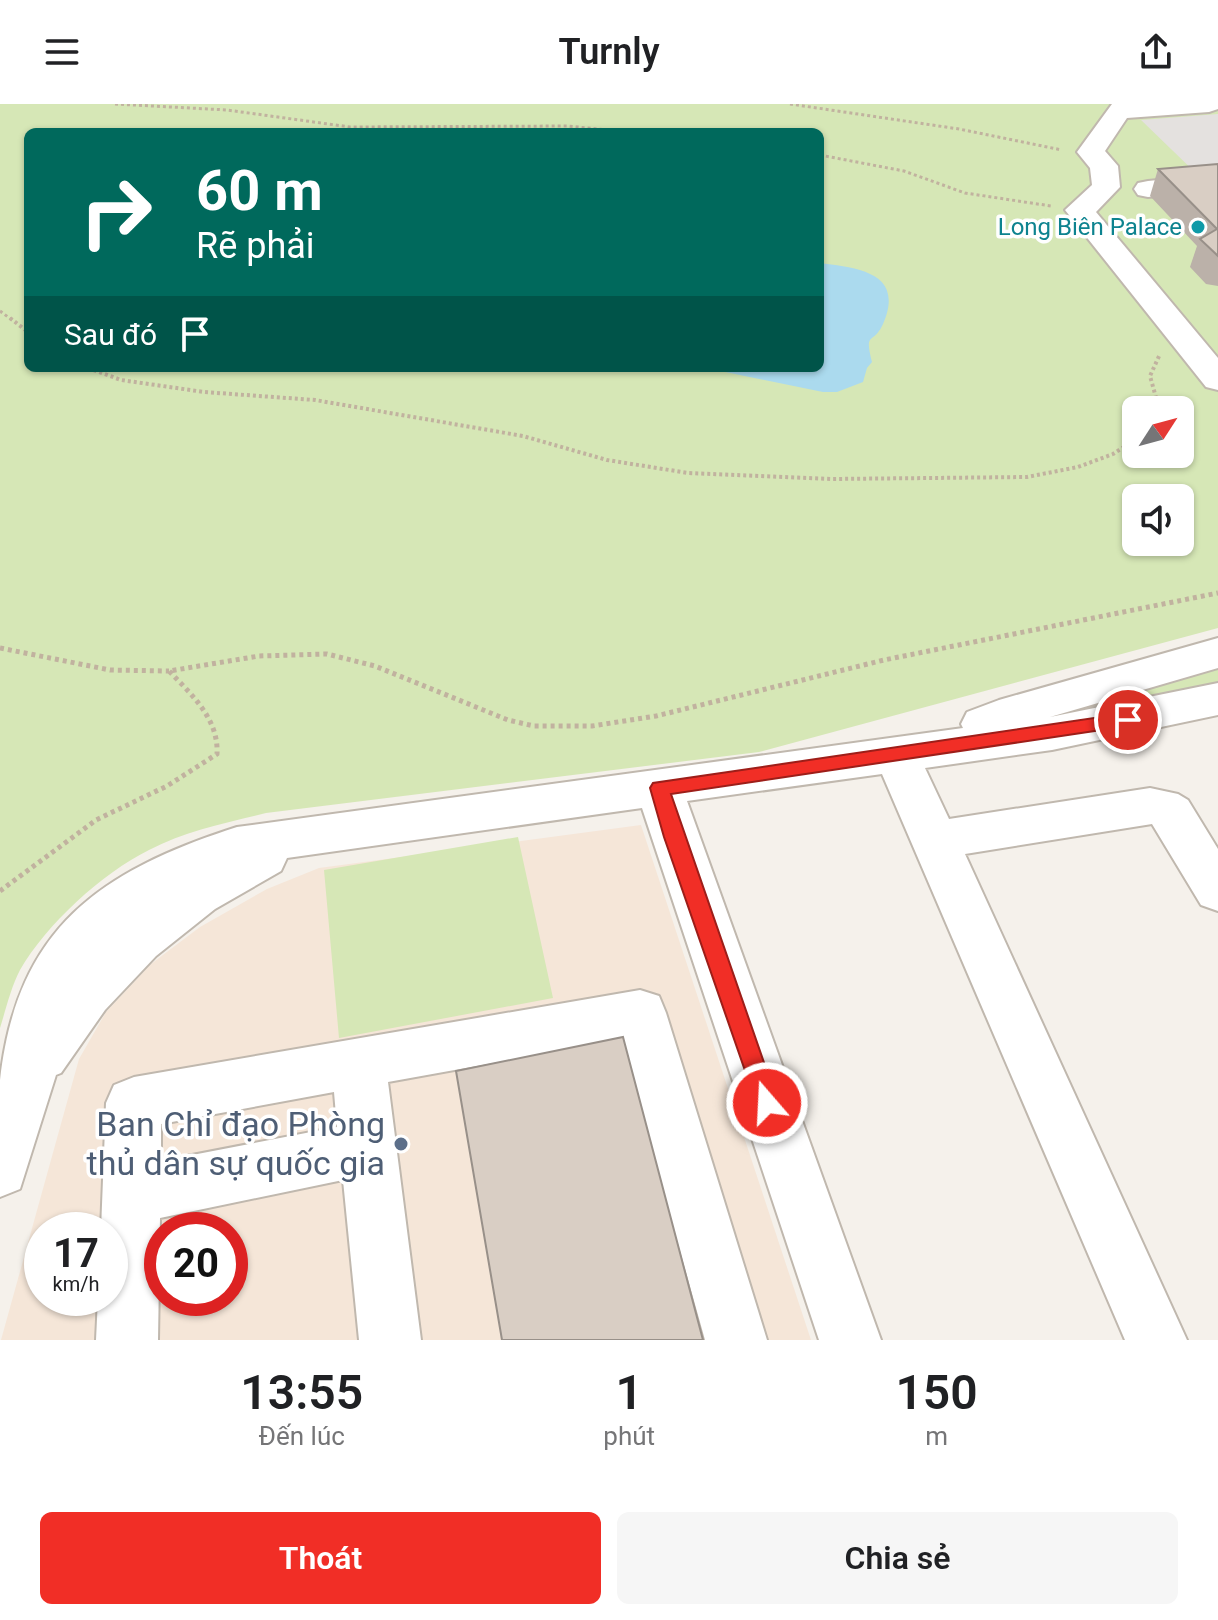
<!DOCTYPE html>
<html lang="vi">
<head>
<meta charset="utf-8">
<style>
	:root { --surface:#fff; --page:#f6f6f6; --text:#202124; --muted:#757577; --accent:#f12e26 }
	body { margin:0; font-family:Roboto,sans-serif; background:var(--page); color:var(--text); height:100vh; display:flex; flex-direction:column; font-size:30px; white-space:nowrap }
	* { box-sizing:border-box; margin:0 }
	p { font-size:26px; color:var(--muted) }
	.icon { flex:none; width:44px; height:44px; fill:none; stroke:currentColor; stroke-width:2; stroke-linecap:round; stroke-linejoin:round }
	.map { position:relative; height:1236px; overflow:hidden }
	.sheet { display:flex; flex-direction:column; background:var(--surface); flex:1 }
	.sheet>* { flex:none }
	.banner { position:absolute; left:24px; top:24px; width:800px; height:244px; border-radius:12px; box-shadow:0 2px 6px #0004; background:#00695c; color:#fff; overflow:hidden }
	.needle { width:52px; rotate:54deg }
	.controls { position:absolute; left:1122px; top:292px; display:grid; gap:16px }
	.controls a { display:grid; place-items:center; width:72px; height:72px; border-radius:12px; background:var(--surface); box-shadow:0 2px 6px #0004; font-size:40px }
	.speed { position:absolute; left:24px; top:1108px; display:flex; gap:16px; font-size:40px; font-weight:700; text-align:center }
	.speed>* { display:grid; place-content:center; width:104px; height:104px; border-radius:50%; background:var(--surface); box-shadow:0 2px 6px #0004; line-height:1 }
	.speed small { font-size:20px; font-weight:400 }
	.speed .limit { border:12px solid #d22; background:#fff; color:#111 }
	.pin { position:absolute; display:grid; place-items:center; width:68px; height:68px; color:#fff; margin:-34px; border:4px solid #fff; border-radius:50%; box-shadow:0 2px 8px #0007 }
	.me { position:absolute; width:88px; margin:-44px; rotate:341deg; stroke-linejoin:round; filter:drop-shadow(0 0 6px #0008) }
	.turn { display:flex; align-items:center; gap:28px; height:168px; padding:0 40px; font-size:36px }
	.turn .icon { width:104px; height:104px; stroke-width:2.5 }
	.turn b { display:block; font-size:56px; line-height:68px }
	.then { display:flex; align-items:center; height:76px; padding:0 40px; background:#0003; gap:16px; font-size:30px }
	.eta { display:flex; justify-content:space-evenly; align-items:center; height:136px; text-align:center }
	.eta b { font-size:48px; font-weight:600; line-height:56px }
	.action { display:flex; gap:16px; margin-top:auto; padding:16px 40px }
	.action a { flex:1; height:92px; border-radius:12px; background:var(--accent); color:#fff; font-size:32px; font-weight:600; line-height:92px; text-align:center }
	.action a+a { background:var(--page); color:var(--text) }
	header { display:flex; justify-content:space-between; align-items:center; height:104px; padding:0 40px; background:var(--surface); font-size:36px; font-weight:600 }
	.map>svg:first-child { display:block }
	.commercial { fill:#f5e6d8; fill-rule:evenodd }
	.green { fill:#d6e7b6; fill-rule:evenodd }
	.parking { fill:#e4e1df }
	.water { fill:#abdaee }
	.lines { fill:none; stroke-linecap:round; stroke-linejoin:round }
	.minor-casing { stroke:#c0b8ae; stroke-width:4 }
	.path-far2 { stroke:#c1b29f; stroke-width:3; stroke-dasharray:3 3; stroke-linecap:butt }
	.path-far1 { stroke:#c1b29f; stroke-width:4; stroke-dasharray:3 3; stroke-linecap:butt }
	.path { stroke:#c1b29f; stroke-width:5; stroke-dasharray:4 4; stroke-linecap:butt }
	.minor { fill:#fff; fill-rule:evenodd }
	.wall { fill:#bbb1a9 }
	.building { fill:#d9cec4; stroke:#989089; stroke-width:2 }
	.route { fill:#f12e26; stroke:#9d1e19; stroke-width:2 }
	.culture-dot { fill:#0f9aa8; stroke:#fff; stroke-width:3 }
	.service-dot { fill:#5c6f8a; stroke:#fff; stroke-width:3 }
	.labels { text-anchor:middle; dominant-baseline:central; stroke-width:7; stroke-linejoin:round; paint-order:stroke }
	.far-culture-label { font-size:24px; fill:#0d838f; stroke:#fff; text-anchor:end }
	.near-service-label { font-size:34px; fill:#4e5e75; stroke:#fff; text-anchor:end }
</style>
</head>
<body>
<header><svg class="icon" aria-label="menu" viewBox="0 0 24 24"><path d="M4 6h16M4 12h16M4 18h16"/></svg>Turnly<svg class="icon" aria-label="share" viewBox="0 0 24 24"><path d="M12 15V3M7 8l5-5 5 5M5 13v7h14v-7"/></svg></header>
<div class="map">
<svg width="1218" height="1236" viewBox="0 0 1218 1236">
	<rect width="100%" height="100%" fill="#f5f1eb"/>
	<path class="commercial" d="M 641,721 L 811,1236 L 1,1236 L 79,955 L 106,908 L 151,860 L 200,823 L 267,785 L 319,764 ZM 42,1126 L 110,1126 L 110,1194 L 42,1194 ZM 162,1126 L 230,1126 L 230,1194 L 162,1194 Z"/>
	<path class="green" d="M 0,0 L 1218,0 L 1218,524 L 759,648 L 266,709 C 226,719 185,727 149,746 C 102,769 46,821 20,866 C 11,883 6,905 0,924 ZM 28,28 L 820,28 L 820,264 L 28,264 ZM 1136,306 L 1180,306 L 1180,350 L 1136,350 ZM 1136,394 L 1180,394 L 1180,438 L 1136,438 Z
		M 1218,563 L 1218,580 L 1068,611 L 1067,608 Z
		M 518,733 L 553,894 L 339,934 L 324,766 Z"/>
	<path class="parking" d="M 1218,10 L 1218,74 L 1203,76 L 1141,16 Z"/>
	<path class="water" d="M 820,159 C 855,164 906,167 883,220 C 873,242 864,226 872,258 L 867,264 L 863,278 L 837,288 L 823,288 L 706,264 L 820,264 Z"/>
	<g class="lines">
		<g class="minor-casing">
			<path id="minor" d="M 1112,0 L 1218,0 L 1218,5 L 1209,8 L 1127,14 L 1105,47 L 1118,62 L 1120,83 L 1096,108 L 1218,254 L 1218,286 L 1206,283 L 1065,106 L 1092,81 L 1090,64 L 1077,48 Z
				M 1218,70 L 1218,86 L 1148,93 L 1138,91 L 1134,85 L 1138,79 L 1148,77 Z
				M 1218,534 L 1218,564 L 1050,613 L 1218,579 L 1218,611 L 1052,646 L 925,664 L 949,715 L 1150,684 L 1178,690 L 1188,696 L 1218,745 L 1218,807 L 1201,801 L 1152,720 L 965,750 L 1187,1236 L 1125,1236 L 882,670 L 687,697 L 881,1236 L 819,1236 L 642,704 L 287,754 L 281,767 L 215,805 L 156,852 L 105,906 L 61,969 L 56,971 L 20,1085 L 0,1093 C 0,1055 0,1014 0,976 C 17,824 100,767 237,723 L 963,624 L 961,620 L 967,608 L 999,596 Z
				M 640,886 L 659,892 L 666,909 L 767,1236 L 705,1236 L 621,936 L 388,978 L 421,1236 L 359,1236 L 343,1076 L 160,1114 L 158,1236 L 96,1236 L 98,1194 L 110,1194 L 110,1126 L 101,1126 L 106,999 L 114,981 L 134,973 ZM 334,988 L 337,1023 L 161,1057 L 161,1020 Z"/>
		</g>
		<path class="path-far2" d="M 115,0 L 227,6 L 350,23 L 568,22 L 627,28
			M 790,0 L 959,25 L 1062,46
			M 820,51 L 904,67 L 965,89 L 1051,102
			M 0,207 L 12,216"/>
		<path class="path-far1" d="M 10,214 L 28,228
			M 88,264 L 121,276 L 204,288 L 315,296 L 523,332 L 607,356 L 688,369 L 832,375 L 1027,373 L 1078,363 L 1113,350 L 1136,335
			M 1155,306 L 1157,297 L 1150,272 L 1160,250"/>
		<path class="path" d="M 0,544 L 110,566 L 169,567
			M 0,787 L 96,716 L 167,682 L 217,650 C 219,615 191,590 169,567 L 259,552 L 327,550 L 375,562 L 508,616 L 534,622 L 592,622 L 656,612 L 884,556 L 1218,489"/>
		<use href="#minor" class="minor"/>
	</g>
	<path class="wall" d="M 1218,60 L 1218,182 L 1206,180 L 1190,163 L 1197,142 L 1150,92 L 1158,65 Z"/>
	<path class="building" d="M 1218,60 L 1218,152 L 1200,135 L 1217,125 L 1158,65 Z
		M 623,933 L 703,1236 L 502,1236 L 456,967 Z"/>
	<path class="route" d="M 1128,609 L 1137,616 L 1128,622 L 671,690 L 778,999 L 775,1007 L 767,1010 L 759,1007 L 664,733 L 650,684 L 653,679 Z"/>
	<circle class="culture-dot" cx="1198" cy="123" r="8"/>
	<circle class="service-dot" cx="401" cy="1040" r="8"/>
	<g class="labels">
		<g class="far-culture-label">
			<text x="1182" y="123">Long Biên Palace</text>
		</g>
		<g class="near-service-label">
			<text x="385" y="1020">Ban Chỉ đạo Phòng<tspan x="385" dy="39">thủ dân sự quốc gia</tspan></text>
		</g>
	</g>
</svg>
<div class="controls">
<a><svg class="needle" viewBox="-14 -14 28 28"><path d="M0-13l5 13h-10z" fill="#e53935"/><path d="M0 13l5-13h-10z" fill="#757577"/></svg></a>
<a><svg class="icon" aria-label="sound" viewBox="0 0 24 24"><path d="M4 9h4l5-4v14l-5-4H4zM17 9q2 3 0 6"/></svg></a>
</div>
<div class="speed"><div>17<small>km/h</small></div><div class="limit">20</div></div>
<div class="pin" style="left:1128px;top:616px;background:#d93025"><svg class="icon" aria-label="arrive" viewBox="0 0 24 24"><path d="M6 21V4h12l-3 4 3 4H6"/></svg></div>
<svg class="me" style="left:767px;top:999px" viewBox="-20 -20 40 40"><circle r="17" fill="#f12e26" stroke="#fff" stroke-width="3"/><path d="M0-11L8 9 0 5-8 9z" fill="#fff"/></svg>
<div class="banner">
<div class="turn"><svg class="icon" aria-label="right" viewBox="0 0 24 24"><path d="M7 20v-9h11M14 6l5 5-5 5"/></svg><div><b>60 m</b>Rẽ phải</div></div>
<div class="then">Sau đó<svg class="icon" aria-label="arrive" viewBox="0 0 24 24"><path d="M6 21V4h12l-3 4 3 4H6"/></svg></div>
</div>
</div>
<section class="sheet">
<div class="eta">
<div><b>13:55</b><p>Đến lúc</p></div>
<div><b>1</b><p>phút</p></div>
<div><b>150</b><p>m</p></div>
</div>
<div class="action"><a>Thoát</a><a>Chia sẻ</a></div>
</section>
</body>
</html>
